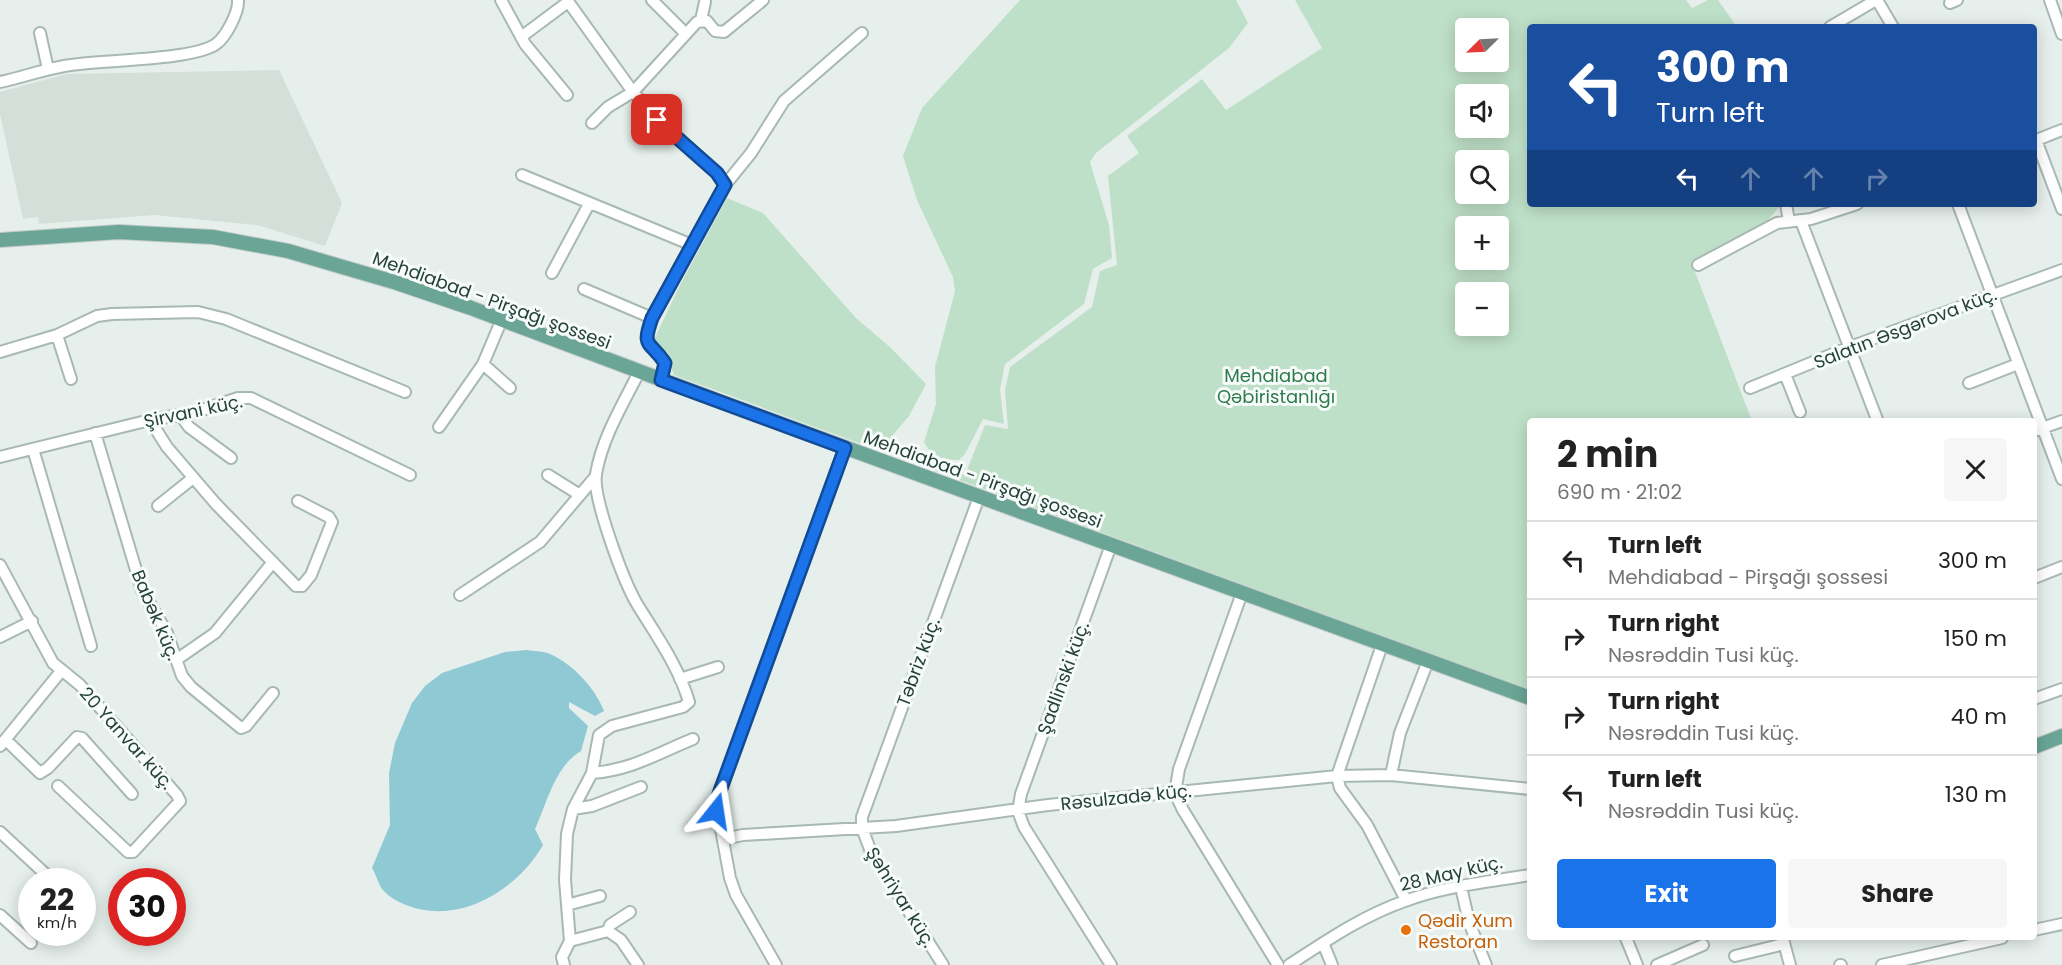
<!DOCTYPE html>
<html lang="en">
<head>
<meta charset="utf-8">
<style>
	:root { --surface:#fff; --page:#f6f6f6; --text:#222; --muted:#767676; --line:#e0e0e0; --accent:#1a73e8 }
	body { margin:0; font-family:Poppins,sans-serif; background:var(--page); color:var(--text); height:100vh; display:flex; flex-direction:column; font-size:22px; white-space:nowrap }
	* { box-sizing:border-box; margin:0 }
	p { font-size:20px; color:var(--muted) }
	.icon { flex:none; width:33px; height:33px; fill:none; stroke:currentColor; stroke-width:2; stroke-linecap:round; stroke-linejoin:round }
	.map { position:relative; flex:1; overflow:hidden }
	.details { position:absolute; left:1527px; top:418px; width:510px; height:522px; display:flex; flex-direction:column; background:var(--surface); border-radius:6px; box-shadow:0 3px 15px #0003 }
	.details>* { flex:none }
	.guide { position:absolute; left:1527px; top:24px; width:510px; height:183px; border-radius:6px; box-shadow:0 3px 15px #0003; background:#1a4fa0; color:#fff; overflow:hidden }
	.needle { width:39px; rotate:246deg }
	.buttons { position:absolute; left:1455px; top:18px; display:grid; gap:12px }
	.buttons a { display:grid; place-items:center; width:54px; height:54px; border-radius:6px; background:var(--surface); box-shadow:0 3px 15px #0003; font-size:30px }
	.speed { position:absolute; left:18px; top:868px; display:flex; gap:12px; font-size:30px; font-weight:700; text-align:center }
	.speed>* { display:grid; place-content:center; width:78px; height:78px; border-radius:50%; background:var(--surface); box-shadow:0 3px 15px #0003; line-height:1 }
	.speed small { font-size:15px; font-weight:400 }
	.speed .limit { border:9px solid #d22; background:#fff; color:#111 }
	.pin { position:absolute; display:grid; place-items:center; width:51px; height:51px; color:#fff; margin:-26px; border-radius:12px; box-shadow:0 3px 9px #0006 }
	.me { position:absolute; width:66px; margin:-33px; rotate:15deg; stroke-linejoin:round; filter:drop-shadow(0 0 4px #0008) }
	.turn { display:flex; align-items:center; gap:21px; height:126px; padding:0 30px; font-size:27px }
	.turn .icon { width:78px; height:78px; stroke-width:2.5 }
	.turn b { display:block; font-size:42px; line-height:51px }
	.lanes { display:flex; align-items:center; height:57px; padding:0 30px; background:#0003; justify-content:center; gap:30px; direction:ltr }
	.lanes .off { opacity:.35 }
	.round { display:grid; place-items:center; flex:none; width:63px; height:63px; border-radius:6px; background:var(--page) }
	.summary { display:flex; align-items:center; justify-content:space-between; height:102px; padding:0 30px }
	h1 { font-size:36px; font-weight:700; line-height:45px }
	.action { display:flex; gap:12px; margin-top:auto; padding:12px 30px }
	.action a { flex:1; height:69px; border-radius:6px; background:var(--accent); color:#fff; font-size:24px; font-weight:700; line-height:69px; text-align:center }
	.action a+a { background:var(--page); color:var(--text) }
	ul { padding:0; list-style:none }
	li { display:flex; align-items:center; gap:18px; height:78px; padding:0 30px; border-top:2px solid var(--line) }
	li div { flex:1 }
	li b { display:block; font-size:22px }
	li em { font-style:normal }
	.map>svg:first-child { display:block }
	.built { fill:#d4dfda }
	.green { fill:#bfe0c8; fill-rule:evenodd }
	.water { fill:#8ec9d4 }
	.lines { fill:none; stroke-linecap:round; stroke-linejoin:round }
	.minor-casing { stroke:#a8b8b2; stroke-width:14 }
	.major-casing { stroke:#c2cac8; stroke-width:16 }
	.minor { stroke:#fff; stroke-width:10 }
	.major { stroke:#6aa596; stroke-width:14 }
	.route-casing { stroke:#114b97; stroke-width:15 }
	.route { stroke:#1a73e8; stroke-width:10 }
	.food-dot { fill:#e8710a; stroke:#f7fbf9; stroke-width:2 }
	.labels { text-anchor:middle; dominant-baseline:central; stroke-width:6; stroke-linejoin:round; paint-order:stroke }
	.street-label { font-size:18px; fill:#24423a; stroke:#f7fbf9 }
	.park-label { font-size:18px; fill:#2d7a4b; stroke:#f7fbf9 }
	.food-label { font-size:18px; fill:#c56008; stroke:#f7fbf9; text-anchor:start }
</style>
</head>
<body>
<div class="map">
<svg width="2062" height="965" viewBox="0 0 2062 965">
	<rect width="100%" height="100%" fill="#e6efeb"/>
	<path class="built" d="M 279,70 L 342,203 L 325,246 L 257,225 L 154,215 L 39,224 L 38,217 L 23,219 L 0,114 L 0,92 L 66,74 Z"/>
	<path class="green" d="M 1020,0 L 1236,0 L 1248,23 L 1229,48 L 1096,153 L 1090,162 L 1109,225 L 1112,258 L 1093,269 L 1084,304 L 1005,364 L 1000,389 L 1004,424 L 983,419 L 965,454 L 959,460 C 944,460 931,456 924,442 L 936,404 L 935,367 L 955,291 L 953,277 L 917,200 L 903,156 L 922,108 Z
		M 1295,0 L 1686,0 L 1692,8 L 1708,0 L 1718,0 L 1737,27 L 1530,27 L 1530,204 L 1782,204 L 1767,221 L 1692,264 L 1752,421 L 1530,422 L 1530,690 L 674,375 L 667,357 L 668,352 L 652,344 L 680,285 L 727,198 L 763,213 L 856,318 L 891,348 L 926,384 L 909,416 L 887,442 L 965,475 L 985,425 L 1008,429 L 1005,390 L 1010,367 L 1092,307 L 1100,271 L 1117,265 L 1108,176 L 1139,153 L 1127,136 L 1202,79 L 1226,110 L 1322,48 ZM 1466,28 L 1498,28 L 1498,62 L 1466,62 ZM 1466,94 L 1498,94 L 1498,128 L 1466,128 ZM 1466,160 L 1498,160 L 1498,194 L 1466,194 ZM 1466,226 L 1498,226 L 1498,260 L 1466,260 ZM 1466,292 L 1498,292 L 1498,326 L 1466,326 Z"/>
	<path class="water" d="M 526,650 C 533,651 543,651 550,654 C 573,664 595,688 604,711 L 595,716 L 569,702 L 569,708 L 588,726 L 581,751 C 555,766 547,803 535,829 L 543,845 C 519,887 467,920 419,909 C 406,906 390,899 382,889 C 378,883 376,874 372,868 L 390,825 L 389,773 L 395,743 L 412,703 L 425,686 L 442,673 L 505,652 Z"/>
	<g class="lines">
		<g class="minor-casing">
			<path id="minor" d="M 501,0 L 525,44 L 567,95
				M 567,0 L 633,92 L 608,107 L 592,123
				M 652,0 L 685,33
				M 1877,0 L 1893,27
				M 2050,0 L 2062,34
				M 1950,3 L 1957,0
				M 701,20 L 705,2
				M 1830,27 L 1876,0
				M 40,33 L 48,69
				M 521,37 L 568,2
				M 0,82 C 24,77 47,68 71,65 C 102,60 195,60 216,44 C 226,37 239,12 238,0
				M 2036,140 L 2062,209
				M 2034,141 L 2062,130
				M 522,175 L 692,245
				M 725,185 L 751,153 L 784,101 L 862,33
				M 1786,204 L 1789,221
				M 1958,204 L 2062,479
				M 1801,221 L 1878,422
				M 1698,265 L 1777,223 L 1811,219 L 1857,204
				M 552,273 L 589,204
				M 584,289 L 652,318
				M 57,335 L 71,379
				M 0,352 L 57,335 L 97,316 L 112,314 L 198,312 L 226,319 L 405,392
				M 483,364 L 510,388
				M 1785,374 L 1800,412
				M 661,380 L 665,363 C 651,340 641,349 652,318 L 725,185 L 717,173 L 657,119 L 633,92 L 697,22 L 707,21 L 715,31 L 724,32 L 763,0
				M 1969,383 L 2018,364
				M 1750,388 L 1850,347 L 2062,270
				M 181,416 L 189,427 L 231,458
				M 150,420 L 167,447 L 216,504 L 296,586 L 302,586 L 311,575 L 332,522 L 329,517 L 298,501
				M 439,427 L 483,364 L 502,319
				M 2034,431 L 2062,421
				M 95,433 L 142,590 L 167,633 L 182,676 L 191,687 L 241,728 L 246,726 L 273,693
				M 33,449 L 91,646
				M 0,457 L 150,420 L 196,412 L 238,398 L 251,398 L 410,475
				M 548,475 L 580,495
				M 158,506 L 193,478
				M 1111,545 L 1021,794 L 1018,811 L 1024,827 L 1111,965
				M 0,565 L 53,663 L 80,685 L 177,795 L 180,801 L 133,852 L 128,852 L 58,786
				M 2034,578 L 2062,567
				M 1242,593 L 1179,769 L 1175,793 L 1183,810 L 1278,965
				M 460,595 L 540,542 L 596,476
				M 0,637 L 32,621
				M 1382,645 L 1337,776 L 1340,788 L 1367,825 L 1406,900
				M 176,660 L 215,633 L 273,562
				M 680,679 L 718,667
				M 2034,699 L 2062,689
				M 6,740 L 40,773 L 48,768 L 77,737 L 82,738 L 132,794
				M 0,746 L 62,670
				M 592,773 C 632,770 658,753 693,739
				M 1391,775 L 1400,733 L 1428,661
				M 573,809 L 592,806 L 641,787
				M 0,832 L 54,882
				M 723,839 L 743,835 L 896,826 L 1048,805 L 1337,776 L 1391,775 L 1530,789
				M 1461,887 L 1469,922 L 1486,965
				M 567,905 L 600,896
				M 0,915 L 31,943
				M 2034,930 L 2062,924
				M 608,931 L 610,925 L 630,912
				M 1626,938 L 1637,965
				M 1783,939 L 1790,965
				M 570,941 L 608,931 L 621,940 L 638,965
				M 1323,943 L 1332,965
				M 1735,956 L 1784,944
				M 564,965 L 562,957 L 570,941 L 565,880 L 567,834 L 573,809 L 592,773 L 599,735 L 612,726 L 683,707 L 689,702 C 679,667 656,635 637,604 C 624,582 592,497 596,474 C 602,438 623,404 639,372
				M 776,965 L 736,895 L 730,878 L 716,802 L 845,448
				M 943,965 L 871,852 L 862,828 L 862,817 L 979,497
				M 1289,965 C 1326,941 1362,916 1405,901 C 1444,886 1489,882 1530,875
				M 1657,965 L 1703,945
				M 1840,965 L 1841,965
				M 1882,965 L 2002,938"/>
		</g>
		<g class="major-casing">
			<path id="major" d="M 0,240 L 119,232 L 213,237 L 288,251 L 394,282 L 471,308 L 721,402 L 1530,698
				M 2034,747 L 2062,736"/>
		</g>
		<use href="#minor" class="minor"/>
		<use href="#major" class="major"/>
	</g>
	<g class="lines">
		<g class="route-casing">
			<path id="route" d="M 657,120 L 717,173 L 725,185 L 652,318 C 641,349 650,340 665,363 L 661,380 L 845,448 L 716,802 L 716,811"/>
		</g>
		<use href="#route" class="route"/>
	</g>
	<circle class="food-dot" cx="1406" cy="930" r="6"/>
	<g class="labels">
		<g class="street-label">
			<text transform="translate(492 300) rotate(20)">Mehdiabad - Pirşağı şossesi</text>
			<text transform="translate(1905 328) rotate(-21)">Salatın Əsgərova küç.</text>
			<text transform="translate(193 411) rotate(-12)">Şirvani küç.</text>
			<text transform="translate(983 479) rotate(20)">Mehdiabad - Pirşağı şossesi</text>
			<text transform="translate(156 615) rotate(67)">Babək küç.</text>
			<text transform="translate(918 662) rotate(-70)">Təbriz küç.</text>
			<text transform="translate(1063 678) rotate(-70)">Şadlinski küç.</text>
			<text transform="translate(127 738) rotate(48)">20 Yanvar küç.</text>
			<text transform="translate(1126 797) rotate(-6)">Rəsulzadə küç.</text>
			<text transform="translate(1451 873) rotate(-13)">28 May küç.</text>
			<text transform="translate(901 897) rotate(58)">Şəhriyar küç.</text>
		</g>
		<g class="park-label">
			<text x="1276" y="375">Mehdiabad<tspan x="1276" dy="21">Qəbiristanlığı</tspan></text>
		</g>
		<g class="food-label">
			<text x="1418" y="920">Qədir Xum<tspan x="1418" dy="21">Restoran</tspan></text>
		</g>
	</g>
</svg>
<div class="buttons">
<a><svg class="needle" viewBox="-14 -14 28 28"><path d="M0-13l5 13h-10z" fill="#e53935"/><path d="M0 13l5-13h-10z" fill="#767676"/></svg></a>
<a><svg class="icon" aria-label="sound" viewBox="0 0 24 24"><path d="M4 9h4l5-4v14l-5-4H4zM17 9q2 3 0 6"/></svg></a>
<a><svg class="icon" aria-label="search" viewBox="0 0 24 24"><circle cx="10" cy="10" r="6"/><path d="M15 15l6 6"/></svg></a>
<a>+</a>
<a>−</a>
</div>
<div class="speed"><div>22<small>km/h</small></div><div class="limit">30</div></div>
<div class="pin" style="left:657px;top:120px;background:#d93025"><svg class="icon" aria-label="arrive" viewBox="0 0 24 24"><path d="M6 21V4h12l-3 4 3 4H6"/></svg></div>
<svg class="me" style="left:716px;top:811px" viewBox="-20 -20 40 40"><path d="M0-17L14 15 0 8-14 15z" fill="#1a73e8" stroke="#fff" stroke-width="4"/></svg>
<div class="guide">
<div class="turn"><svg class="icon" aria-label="left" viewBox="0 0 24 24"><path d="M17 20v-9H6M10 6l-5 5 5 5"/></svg><div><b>300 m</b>Turn left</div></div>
<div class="lanes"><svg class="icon" aria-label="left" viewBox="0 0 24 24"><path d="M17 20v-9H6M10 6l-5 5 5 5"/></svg><svg class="icon off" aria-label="ahead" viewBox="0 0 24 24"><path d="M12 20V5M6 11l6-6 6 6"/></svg><svg class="icon off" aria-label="ahead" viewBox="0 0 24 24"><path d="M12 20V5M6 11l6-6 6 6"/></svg><svg class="icon off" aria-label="right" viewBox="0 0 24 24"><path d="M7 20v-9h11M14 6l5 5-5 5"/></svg></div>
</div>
<section class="details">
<div class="summary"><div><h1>2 min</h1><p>690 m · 21:02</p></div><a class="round"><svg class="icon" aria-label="close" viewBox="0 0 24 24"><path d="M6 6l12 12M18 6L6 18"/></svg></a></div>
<ul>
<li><svg class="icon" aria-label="left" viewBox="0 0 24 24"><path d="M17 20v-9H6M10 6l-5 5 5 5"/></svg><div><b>Turn left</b><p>Mehdiabad - Pirşağı şossesi</p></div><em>300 m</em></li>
<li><svg class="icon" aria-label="right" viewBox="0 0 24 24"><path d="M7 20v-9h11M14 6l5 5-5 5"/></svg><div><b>Turn right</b><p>Nəsrəddin Tusi küç.</p></div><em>150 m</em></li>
<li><svg class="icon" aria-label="right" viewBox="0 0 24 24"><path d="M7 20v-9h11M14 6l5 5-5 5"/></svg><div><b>Turn right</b><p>Nəsrəddin Tusi küç.</p></div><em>40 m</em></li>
<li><svg class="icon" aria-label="left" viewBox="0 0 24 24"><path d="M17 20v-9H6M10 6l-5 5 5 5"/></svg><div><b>Turn left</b><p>Nəsrəddin Tusi küç.</p></div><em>130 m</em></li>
</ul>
<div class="action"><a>Exit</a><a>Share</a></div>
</section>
</div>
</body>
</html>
